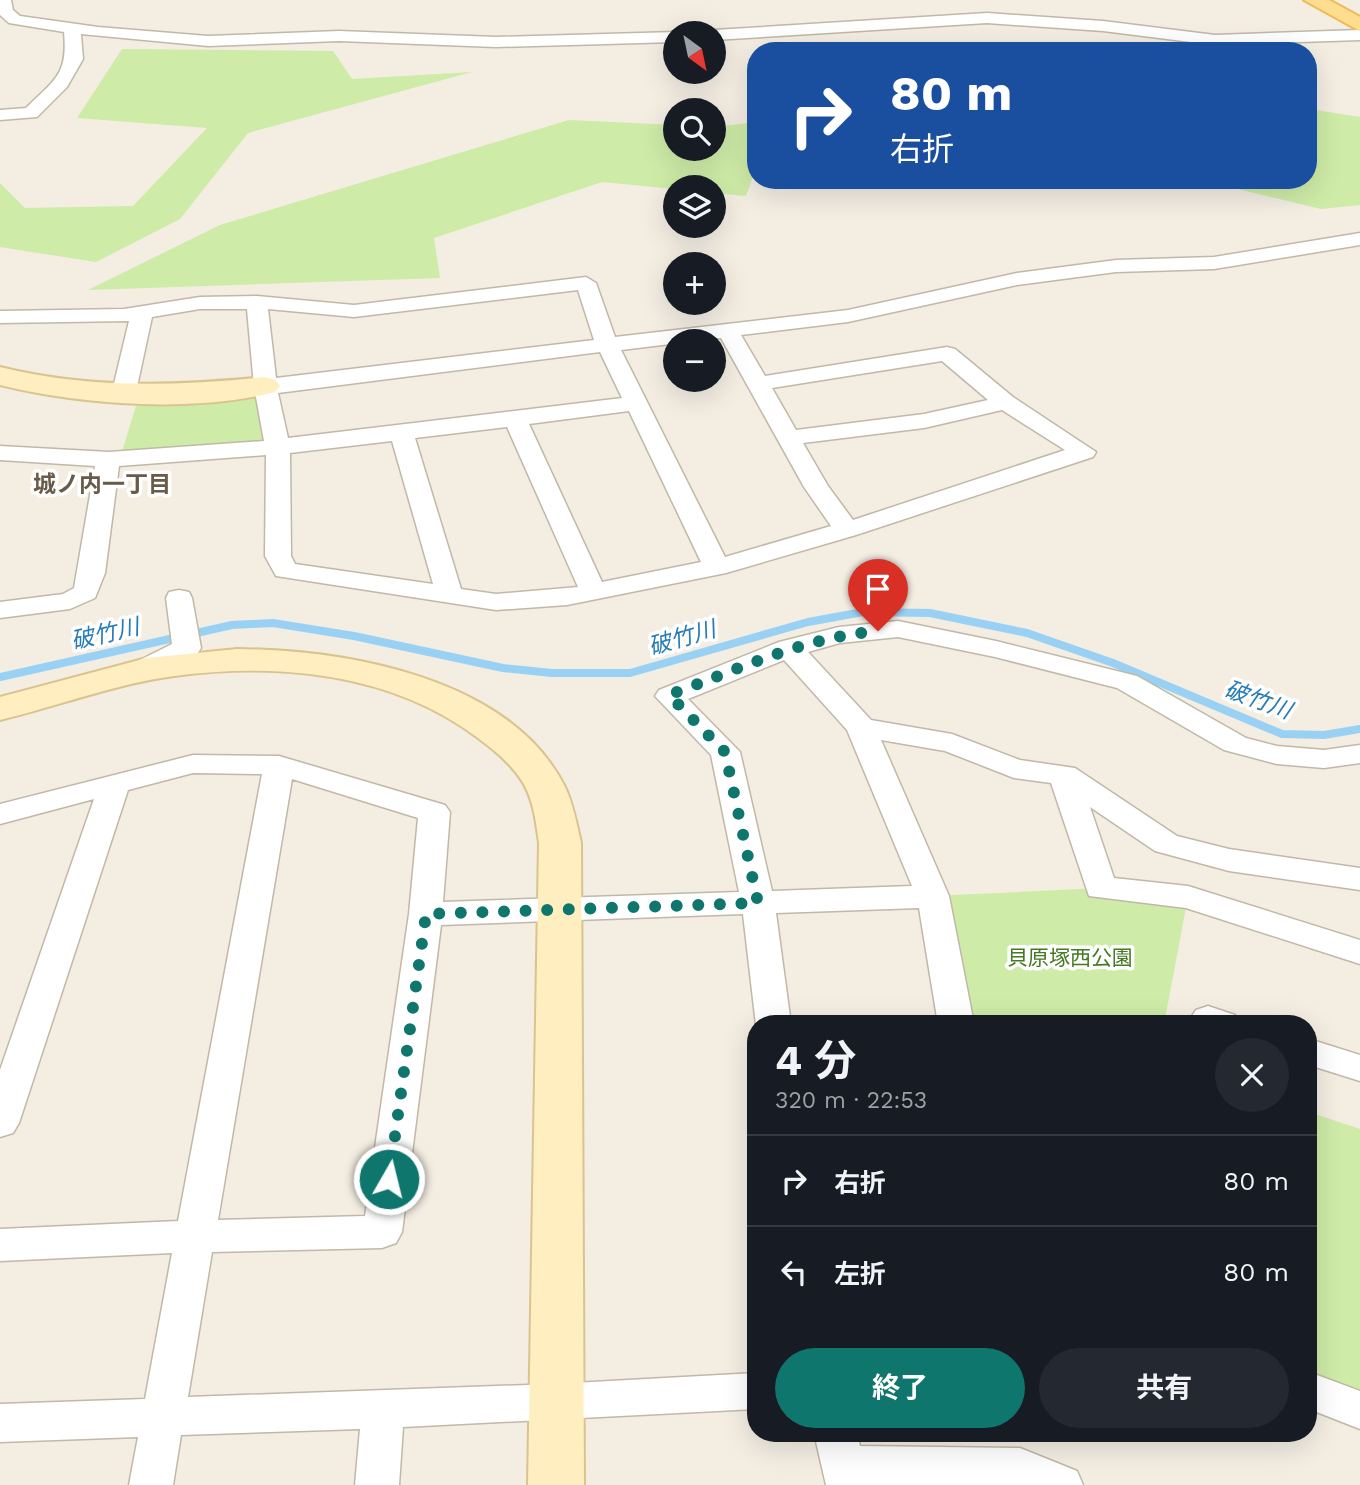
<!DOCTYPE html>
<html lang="ja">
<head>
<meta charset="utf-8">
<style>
	:root { --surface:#171b24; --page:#242831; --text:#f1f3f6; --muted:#9ea1a6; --line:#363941; --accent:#0f766e }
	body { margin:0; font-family:"Work Sans","Noto Sans JP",sans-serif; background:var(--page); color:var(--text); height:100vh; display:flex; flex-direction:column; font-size:26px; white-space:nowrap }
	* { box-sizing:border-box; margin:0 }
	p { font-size:23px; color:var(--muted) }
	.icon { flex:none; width:38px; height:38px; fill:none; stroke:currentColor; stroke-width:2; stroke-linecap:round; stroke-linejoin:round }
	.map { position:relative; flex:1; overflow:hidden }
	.side { position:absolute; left:747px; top:1015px; width:570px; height:427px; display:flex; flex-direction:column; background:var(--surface); border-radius:28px; box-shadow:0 7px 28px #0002 }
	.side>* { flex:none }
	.guide { position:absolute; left:747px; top:42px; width:570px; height:147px; border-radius:28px; box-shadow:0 7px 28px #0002; background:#1a4fa0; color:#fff; overflow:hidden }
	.needle { width:46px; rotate:147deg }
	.fabs { position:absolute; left:663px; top:21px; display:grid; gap:14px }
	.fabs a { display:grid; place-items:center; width:63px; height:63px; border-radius:50%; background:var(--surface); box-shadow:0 7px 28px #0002; font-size:35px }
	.pin { position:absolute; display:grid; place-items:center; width:60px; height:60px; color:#fff; margin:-72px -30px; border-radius:50% 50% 50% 0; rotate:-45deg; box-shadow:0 0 7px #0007 }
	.pin .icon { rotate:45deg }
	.me { position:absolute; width:77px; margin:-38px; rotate:8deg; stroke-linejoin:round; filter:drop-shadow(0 0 5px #0008) }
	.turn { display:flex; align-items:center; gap:24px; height:147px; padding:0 28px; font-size:32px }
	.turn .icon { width:91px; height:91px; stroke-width:2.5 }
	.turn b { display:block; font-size:49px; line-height:60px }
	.round { display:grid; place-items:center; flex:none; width:74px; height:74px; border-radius:37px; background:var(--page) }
	.head { display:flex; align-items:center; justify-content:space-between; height:119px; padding:0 28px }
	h1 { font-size:42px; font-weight:700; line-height:52px }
	.primary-button { display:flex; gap:14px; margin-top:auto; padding:14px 28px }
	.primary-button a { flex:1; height:80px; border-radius:42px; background:var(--accent); color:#fff; font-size:28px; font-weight:700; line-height:80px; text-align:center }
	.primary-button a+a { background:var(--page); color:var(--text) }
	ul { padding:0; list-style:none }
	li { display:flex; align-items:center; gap:21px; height:91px; padding:0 28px; border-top:2px solid var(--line) }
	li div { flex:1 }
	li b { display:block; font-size:26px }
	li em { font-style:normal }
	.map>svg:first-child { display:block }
	.green { fill:#ceeba7 }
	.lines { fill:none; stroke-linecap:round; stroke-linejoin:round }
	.stream { stroke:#99d1f5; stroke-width:8 }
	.street-casing { stroke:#c1b8a7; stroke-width:3 }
	.secondary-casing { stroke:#d9c490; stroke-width:4 }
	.primary-casing { stroke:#ecbc57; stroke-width:4 }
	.street { fill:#fff; fill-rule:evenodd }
	.secondary { fill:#ffeec0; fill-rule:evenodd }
	.primary { fill:#ffdd8f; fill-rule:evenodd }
	.route { stroke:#0f766e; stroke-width:12; stroke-dasharray:0 21.6 }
	.labels { text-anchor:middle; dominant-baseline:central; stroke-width:7; stroke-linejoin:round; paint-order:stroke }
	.park-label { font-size:21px; fill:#457a22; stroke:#fff }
	.neighbourhood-label { font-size:23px; font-weight:bold; fill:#685b49; stroke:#fff }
	.water-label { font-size:23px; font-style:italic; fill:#257cb7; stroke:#fff }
</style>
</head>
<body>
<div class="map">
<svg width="1360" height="1485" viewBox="0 0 1360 1485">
	<rect width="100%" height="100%" fill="#f3ede2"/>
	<path class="green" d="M 122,49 L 333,51 L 352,79 L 472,72 L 248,133 L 180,219 L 96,262 L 0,247 L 0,183 L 25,208 L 133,206 L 207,128 L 77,118 Z
		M 1309,109 L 1360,117 L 1360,205 L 1321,209 L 1200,180 L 1309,180 Z
		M 569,120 L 675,125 L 676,149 L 714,149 L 714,127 L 756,122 L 756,168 L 746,196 L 714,193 L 714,187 L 675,189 L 602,182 L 434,238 L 440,278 L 88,290 L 220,225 Z
		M 251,396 L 257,398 L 266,439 L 258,444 L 121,455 L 136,406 Z
		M 1101,888 L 1188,897 L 1164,1024 L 951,1024 L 933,896 Z
		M 1309,1112 L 1360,1129 L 1360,1411 L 1309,1391 Z"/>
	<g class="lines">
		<path class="stream" d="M 0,677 L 232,625 L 273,623 L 354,636 L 503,668 L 552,673 L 630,673 L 808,622 L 863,612 L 930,613 L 1027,633 L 1113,663 L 1282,734 L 1324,735 L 1360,729"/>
		<g class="street-casing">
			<path id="street" d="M 0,0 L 11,0 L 13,10 L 20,16 L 98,27 L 208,36 L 339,31 L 496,37 L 676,32 L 680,33 L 676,33 L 676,42 L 496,47 L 339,41 L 208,46 L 81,34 L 83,59 L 67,87 L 37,117 L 0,120 L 0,110 L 26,108 C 55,79 68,75 64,32 L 9,23 L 0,15 Z
				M 987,13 L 1103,21 L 1215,35 L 1360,30 L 1360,40 L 1215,45 L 1103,31 L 987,23 L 714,40 L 714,33 L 707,33 L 714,30 Z
				M 1360,233 L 1360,245 L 1214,269 L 1116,272 L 1017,285 L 848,322 L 741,335 L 765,376 L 947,347 L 955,349 L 1013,397 L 1096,452 L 1093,457 L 856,535 L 726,573 L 567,605 L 496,610 L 276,576 L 265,556 L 266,455 L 119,466 L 105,573 L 95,598 L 70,609 L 0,618 L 0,602 L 63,594 L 74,588 L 95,466 L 0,460 L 0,446 L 109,452 L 264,441 L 254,386 L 247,309 L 200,309 L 152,317 L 135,396 L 131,401 L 115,401 L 111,396 L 129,321 L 0,323 L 0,311 L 124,309 L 200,297 L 257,296 L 354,305 L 586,277 L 596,283 L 615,337 L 848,310 L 1017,273 L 1116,260 L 1214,257 ZM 578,290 L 594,340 L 276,378 L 268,309 L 354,317 ZM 721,338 L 804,487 L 831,526 L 725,557 L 621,350 ZM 600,352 L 622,398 L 288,438 L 278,393 ZM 942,361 L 988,400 L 924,414 L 796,430 L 772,388 ZM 1002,410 L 1065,450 L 853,520 L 828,486 L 803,443 L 924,428 ZM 629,411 L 701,562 L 602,582 L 529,424 ZM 507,427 L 578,587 L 496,594 L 461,589 L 415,438 ZM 392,441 L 433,584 L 295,564 L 291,556 L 290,453 Z
				M 179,590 L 189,592 L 192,598 L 201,648 L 197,654 C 177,664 154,681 132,676 L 128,670 L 132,664 L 172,644 L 166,598 L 169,592 Z
				M 898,621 L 996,641 L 1137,676 L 1246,738 L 1277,746 L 1324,750 L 1360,745 L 1360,763 L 1324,768 L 1277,764 L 1224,750 L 1117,688 L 995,657 L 898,637 L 840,643 L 808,652 L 871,720 L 952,734 L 1020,760 L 1075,768 L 1177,836 L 1229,849 L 1360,868 L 1360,890 L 1229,871 L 1155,851 L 1090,807 L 1114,878 L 1188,886 L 1360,940 L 1360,964 L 1186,908 L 1089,896 L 1051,783 L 1014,778 L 945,751 L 881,740 L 949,896 L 974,1024 L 938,1024 L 919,908 L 776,913 L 791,1024 L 756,1025 L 743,914 L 441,925 L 402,1232 L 396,1243 L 382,1248 L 212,1252 L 188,1397 L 555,1384 L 756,1373 L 756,1409 L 403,1427 L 399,1485 L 355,1485 L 360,1429 L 181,1435 L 173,1485 L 129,1485 L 138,1437 L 0,1442 L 0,1404 L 145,1399 L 172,1253 L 0,1261 L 0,1229 L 178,1221 L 262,774 L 193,773 L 128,790 L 19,1123 L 13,1133 L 0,1137 L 0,1070 L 94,799 L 0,824 L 0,804 L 193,755 L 279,756 L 445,805 L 450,812 L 443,902 L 739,892 L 711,755 L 655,696 L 659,690 L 779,642 L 839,627 ZM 784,660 L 847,730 L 912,886 L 772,891 L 740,752 L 688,699 ZM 292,779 L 418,818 L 409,914 L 365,1216 L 218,1220 Z
				M 1208,1006 L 1235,1015 L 1240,1024 L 1193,1024 L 1190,1019 L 1196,1010 Z
				M 1309,1039 L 1360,1055 L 1360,1081 L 1309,1065 Z
				M 1309,1372 L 1360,1391 L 1360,1429 L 1309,1409 Z
				M 814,1433 L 857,1433 L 860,1446 L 1020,1448 L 1077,1471 L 1083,1485 L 826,1485 Z"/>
		</g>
		<g class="secondary-casing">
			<path id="secondary" d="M 0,367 C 89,389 175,386 265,377 L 275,380 L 280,386 L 275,392 C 194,413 81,405 0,385 Z
				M 237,649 C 346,650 510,677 565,787 C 573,804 577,824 581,843 L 584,1485 L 528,1485 L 539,843 C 536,821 533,796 520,778 C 509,762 493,749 478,738 C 392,673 279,662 174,676 C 115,684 58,706 0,720 L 0,697 L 147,658 Z"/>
		</g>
		<g class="primary-casing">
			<path id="primary" d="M 1304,0 L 1329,0 L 1360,17 L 1360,31 Z"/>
		</g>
		<use href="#street" class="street"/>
		<use href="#secondary" class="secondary"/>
		<use href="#primary" class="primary"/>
	</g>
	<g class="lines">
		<path class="route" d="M 389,1179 L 426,914 L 758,903 L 725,752 L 669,695 C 740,669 801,638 878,631"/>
	</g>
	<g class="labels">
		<g class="park-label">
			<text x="1070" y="957">貝原塚西公園</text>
		</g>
		<g class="neighbourhood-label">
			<text x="102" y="484">城ノ内一丁目</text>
		</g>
		<g class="water-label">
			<text transform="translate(105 634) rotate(-13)">破竹川</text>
			<text transform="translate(682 638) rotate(-16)">破竹川</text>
			<text transform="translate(1258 700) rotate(20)">破竹川</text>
		</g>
	</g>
</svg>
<div class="fabs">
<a><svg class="needle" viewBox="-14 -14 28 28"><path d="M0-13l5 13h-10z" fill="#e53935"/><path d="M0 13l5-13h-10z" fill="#9ea1a6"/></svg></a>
<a><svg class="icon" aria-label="search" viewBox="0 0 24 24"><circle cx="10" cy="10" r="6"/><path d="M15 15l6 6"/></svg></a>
<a><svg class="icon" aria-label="layers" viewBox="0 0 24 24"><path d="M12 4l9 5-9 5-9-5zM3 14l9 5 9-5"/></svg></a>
<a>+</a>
<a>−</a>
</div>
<div class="pin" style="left:878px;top:631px;background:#d93025"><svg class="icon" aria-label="arrive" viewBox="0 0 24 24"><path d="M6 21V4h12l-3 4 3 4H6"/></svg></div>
<svg class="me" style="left:389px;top:1179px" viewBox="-20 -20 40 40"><circle r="17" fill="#0f766e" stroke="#fff" stroke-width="3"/><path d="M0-11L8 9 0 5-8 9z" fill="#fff"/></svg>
<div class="guide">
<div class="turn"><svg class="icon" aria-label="right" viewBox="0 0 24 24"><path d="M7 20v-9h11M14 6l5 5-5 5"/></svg><div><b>80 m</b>右折</div></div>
</div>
<section class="side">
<div class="head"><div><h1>4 分</h1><p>320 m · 22:53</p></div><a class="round"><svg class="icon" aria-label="close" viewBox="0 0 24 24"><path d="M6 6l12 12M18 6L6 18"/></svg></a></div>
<ul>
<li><svg class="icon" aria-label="right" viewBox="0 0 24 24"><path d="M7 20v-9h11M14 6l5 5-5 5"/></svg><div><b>右折</b></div><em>80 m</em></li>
<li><svg class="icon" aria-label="left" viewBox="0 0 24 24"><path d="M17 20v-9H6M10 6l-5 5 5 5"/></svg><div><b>左折</b></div><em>80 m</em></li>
</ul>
<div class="primary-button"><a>終了</a><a>共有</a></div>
</section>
</div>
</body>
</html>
